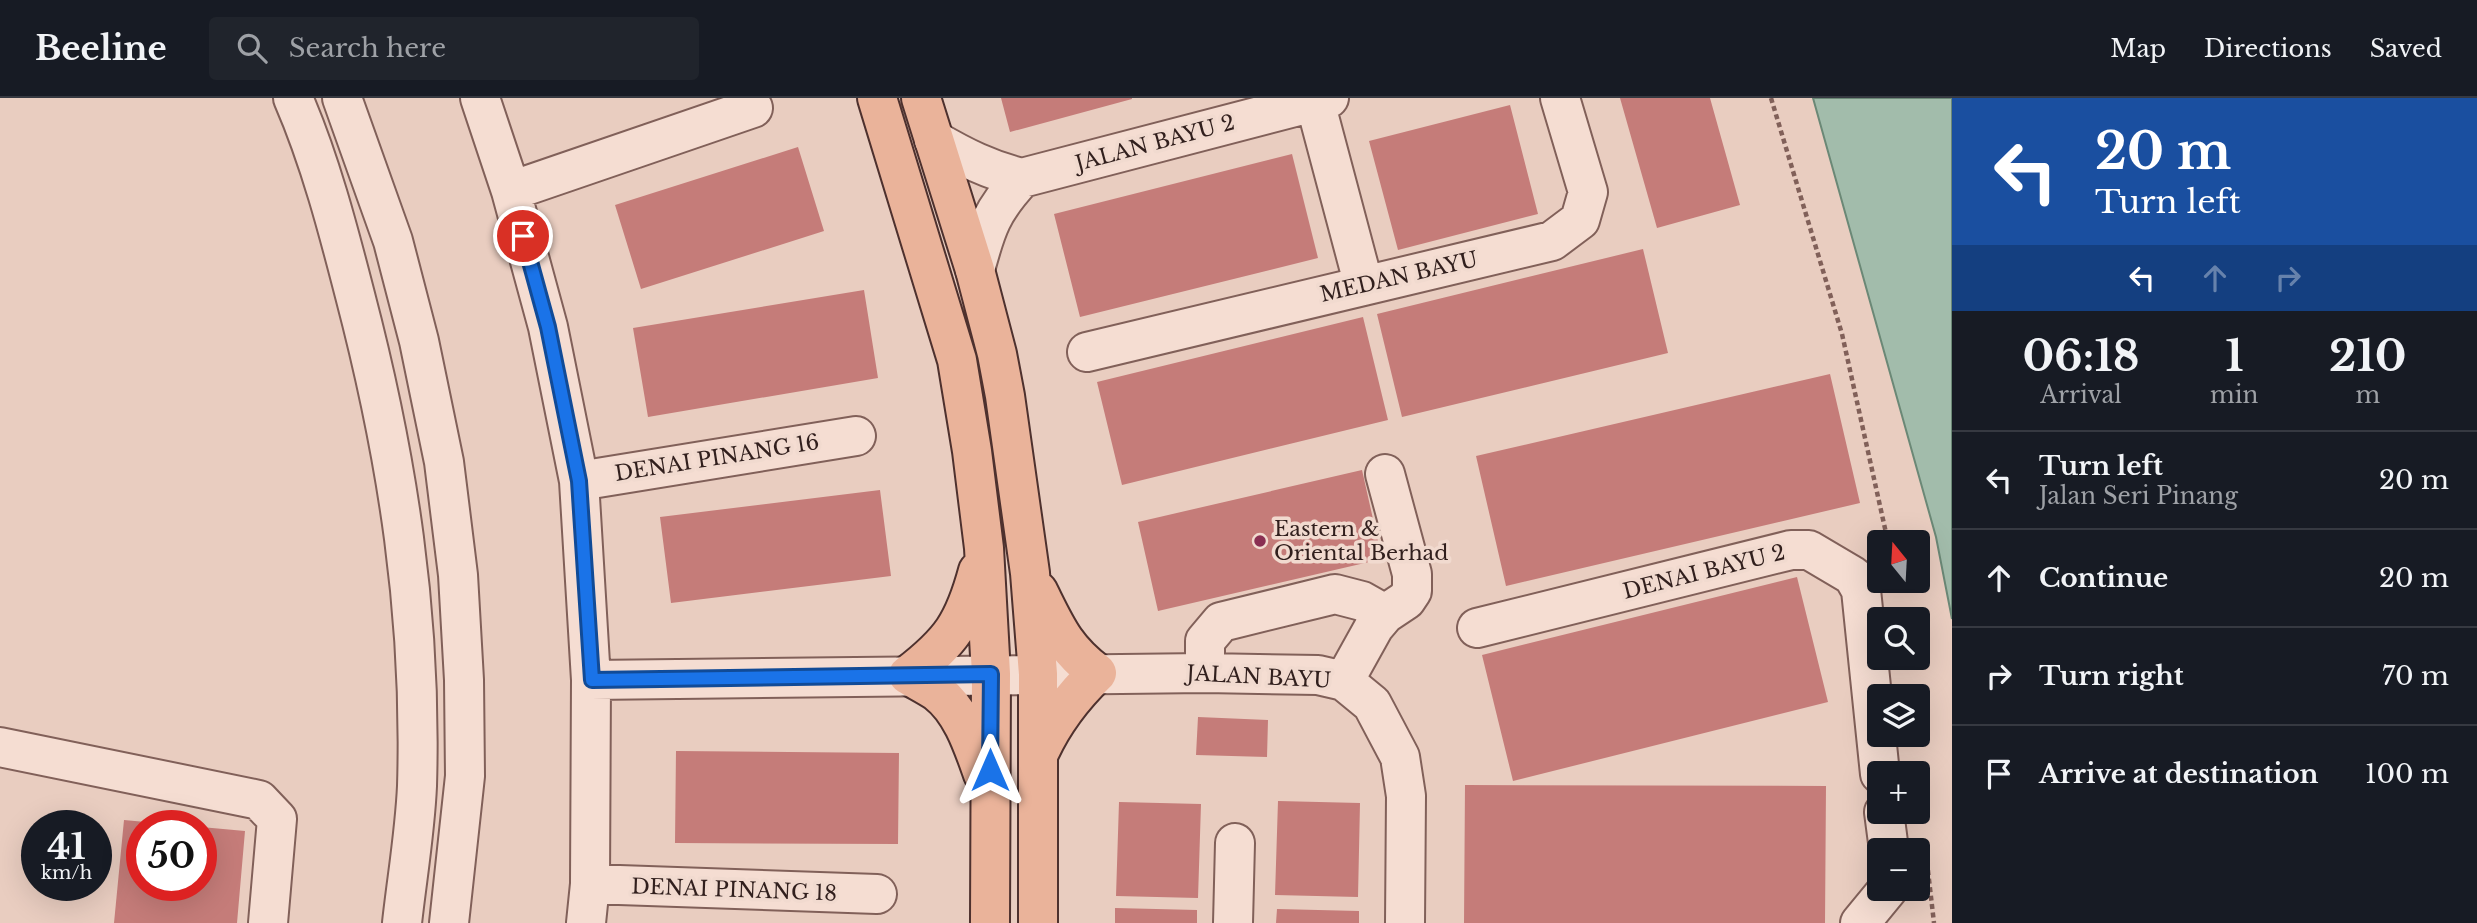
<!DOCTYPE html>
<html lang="en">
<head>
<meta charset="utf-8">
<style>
	:root { --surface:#171b24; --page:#20242c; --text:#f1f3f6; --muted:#9ea1a6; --line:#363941 }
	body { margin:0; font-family:"Libre Baskerville",serif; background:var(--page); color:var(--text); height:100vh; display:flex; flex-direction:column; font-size:26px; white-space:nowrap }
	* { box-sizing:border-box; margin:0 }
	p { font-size:23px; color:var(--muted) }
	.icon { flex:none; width:38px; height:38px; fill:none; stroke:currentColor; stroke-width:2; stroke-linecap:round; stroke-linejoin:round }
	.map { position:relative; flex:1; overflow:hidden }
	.panel { display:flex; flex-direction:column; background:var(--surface); width:525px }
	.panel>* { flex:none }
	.hud { background:#1a4fa0; color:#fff; overflow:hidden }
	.needle { width:46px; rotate:342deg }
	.controls { position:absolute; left:1867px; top:432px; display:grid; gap:14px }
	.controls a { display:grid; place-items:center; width:63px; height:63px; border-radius:7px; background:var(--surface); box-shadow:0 7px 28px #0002; font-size:35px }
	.speed { position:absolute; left:21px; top:712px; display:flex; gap:14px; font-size:35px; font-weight:700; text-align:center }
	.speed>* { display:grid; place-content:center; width:91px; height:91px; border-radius:50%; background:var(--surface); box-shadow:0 7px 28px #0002; line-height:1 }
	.speed small { font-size:18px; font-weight:400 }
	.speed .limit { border:10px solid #d22; background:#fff; color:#111 }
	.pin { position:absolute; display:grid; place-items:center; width:60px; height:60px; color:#fff; margin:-30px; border:4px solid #fff; border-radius:50%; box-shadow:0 2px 7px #0007 }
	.me { position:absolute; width:77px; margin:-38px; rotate:0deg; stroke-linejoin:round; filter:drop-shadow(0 0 5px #0008) }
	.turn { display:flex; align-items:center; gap:24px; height:147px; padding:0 28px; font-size:32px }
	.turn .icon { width:91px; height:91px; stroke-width:2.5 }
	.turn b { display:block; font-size:49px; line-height:60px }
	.lanes { display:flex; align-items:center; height:66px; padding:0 28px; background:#0003; justify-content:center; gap:35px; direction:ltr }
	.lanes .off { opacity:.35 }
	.eta { display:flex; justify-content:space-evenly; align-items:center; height:119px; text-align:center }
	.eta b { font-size:42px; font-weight:700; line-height:49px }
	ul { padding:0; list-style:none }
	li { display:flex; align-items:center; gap:21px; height:98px; padding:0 28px; border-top:2px solid var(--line) }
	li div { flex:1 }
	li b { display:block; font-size:26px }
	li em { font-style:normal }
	header { display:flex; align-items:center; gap:42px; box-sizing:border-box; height:98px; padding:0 35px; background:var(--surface); border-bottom:2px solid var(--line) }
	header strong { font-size:33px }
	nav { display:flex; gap:38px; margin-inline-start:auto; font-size:24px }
	.search { width:490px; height:63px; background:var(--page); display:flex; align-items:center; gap:18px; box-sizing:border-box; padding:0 24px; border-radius:7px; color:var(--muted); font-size:26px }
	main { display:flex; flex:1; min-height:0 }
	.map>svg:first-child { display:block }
	.water { fill:#a2bcab; stroke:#6b8876; stroke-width:2 }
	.building { fill:#c57c79 }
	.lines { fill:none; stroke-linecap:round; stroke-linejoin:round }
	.minor-casing { stroke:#816059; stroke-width:42 }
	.major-casing { stroke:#4e312e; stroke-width:42 }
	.path { stroke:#816059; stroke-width:4.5; stroke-dasharray:5 3.5; stroke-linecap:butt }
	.minor { stroke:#f5ddd2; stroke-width:38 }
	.major { stroke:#eab39a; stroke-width:38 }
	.route-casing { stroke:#114b97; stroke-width:18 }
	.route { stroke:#1a73e8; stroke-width:12 }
	.poi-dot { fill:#8a2f52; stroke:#f1dacf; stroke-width:2.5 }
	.labels { text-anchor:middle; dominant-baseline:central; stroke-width:7; stroke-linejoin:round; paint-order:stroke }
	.street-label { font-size:21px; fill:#311f1d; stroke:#f1dacf }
	.poi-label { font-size:21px; fill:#311f1d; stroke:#f1dacf; text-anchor:start }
</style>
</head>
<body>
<header>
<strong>Beeline</strong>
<div class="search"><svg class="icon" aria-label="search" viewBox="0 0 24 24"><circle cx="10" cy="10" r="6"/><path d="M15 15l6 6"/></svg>Search here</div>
<nav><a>Map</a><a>Directions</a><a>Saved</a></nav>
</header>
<main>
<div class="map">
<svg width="1952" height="825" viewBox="0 0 1952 825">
	<rect width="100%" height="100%" fill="#e9cdc0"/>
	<path class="water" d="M 1813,0 L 1952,0 L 1952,521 L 1936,439 Z"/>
	<path class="building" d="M 1001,0 L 1132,0 L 1132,1 L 1010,34 Z
		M 1620,0 L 1710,0 L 1740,107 L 1657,130 Z
		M 1510,7 L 1538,116 L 1398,152 L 1369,43 Z
		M 798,49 L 824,133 L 641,191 L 615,107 Z
		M 1292,56 L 1318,160 L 1080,219 L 1054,116 Z
		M 1643,151 L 1668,255 L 1402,319 L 1377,216 Z
		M 864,192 L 878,280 L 648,319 L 633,230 Z
		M 1363,219 L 1388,322 L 1122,387 L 1097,284 Z
		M 1830,276 L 1860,405 L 1506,488 L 1476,358 Z
		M 1362,372 L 1382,461 L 1158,513 L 1138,424 Z
		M 880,392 L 891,478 L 671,505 L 660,419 Z
		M 1797,479 L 1828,604 L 1513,683 L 1482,557 Z
		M 1198,619 L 1268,622 L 1267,659 L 1196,657 Z
		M 676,653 L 899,655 L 898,746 L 675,745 Z
		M 1465,687 L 1826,688 L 1825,825 L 1464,825 Z
		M 1278,703 L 1360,705 L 1358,799 L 1275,797 Z
		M 1119,704 L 1201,706 L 1198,800 L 1116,798 Z
		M 124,722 L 167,726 L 167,728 L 142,728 L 142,788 L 201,788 L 201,729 L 245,733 L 237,825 L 114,825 Z
		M 1115,810 L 1197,812 L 1197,825 L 1115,825 Z
		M 1277,811 L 1359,813 L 1359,825 L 1276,825 Z"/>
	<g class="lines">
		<g class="minor-casing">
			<path id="minor" d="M 293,0 C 320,62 338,131 355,197 C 398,361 422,518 417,688 C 415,734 407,780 402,825
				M 342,0 L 393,143 L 419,243 L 444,364 L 458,477 L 464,582 L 465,678 L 449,825
				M 480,0 L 511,93 L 548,229 L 579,383 L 591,582 L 590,786 L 586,825
				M 1314,0 L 1364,188
				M 934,42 C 963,59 989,72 1022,80 L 1329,0
				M 511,93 L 753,10
				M 975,172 C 986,130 992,112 1022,80
				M 1087,254 L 1552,143 L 1580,122 L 1588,94 L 1560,0
				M 579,383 L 856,338
				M 1477,530 L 1791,452 L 1809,452 L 1853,478 L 1861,492 L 1880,676
				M 1205,575 L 1205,543 L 1221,524 L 1335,496 L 1362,503 L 1385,516
				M 591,582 L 1205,575 L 1318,577 L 1344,583 L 1372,606 L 1400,659 L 1406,698 L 1405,825
				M 1344,583 L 1374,529 L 1385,516 L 1406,502 L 1412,493 L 1412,476 L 1385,376
				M 0,649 L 259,702 L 277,721 L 268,825
				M 1884,714 L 1889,752
				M 590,786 L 877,796
				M 1233,825 L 1235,745
				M 1860,825 L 1888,791"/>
		</g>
		<g class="major-casing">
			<path id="major" d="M 877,0 L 957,262 L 972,353 L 984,450 L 991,576 L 990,825
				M 921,0 L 975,172 L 997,256 L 1005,298 L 1030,475 L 1038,576 L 1038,825
				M 978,473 C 964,525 951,544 908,577 C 918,583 928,588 937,594 C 962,613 973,648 983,676
				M 1038,493 C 1056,529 1064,550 1097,575 C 1073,598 1054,623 1040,653"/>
		</g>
		<path class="path" d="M 1771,0 L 1842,236 L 1888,444
			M 1918,687 L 1922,721
			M 1925,747 L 1934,825"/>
		<use href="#minor" class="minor"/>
		<use href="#major" class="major"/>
	</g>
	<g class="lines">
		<g class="route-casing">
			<path id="route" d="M 523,138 L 548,229 L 579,383 L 592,582 L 991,576 L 990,672"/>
		</g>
		<use href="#route" class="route"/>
	</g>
	<circle class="poi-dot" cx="1260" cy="443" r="7"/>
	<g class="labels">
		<g class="street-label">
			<text transform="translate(1155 45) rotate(-15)">JALAN BAYU 2</text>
			<text transform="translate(1399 179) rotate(-13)">MEDAN BAYU</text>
			<text transform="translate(717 360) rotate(-9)">DENAI PINANG 16</text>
			<text transform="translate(1704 474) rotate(-14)">DENAI BAYU 2</text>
			<text transform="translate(1259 579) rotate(3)">JALAN BAYU</text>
			<text transform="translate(734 792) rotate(2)">DENAI PINANG 18</text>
		</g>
		<g class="poi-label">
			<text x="1274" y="431">Eastern &amp;<tspan x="1274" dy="24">Oriental Berhad</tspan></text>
		</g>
	</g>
</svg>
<div class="controls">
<a><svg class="needle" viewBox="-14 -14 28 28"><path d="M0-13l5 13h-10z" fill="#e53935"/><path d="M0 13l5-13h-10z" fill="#9ea1a6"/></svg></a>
<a><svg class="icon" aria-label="search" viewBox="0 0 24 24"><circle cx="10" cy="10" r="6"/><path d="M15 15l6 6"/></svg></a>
<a><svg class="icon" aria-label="layers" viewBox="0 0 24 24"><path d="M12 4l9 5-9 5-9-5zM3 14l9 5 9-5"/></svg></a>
<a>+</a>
<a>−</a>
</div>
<div class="speed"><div>41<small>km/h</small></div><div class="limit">50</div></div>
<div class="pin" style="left:523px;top:138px;background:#d93025"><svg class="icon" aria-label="arrive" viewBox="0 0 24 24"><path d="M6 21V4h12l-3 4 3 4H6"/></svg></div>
<svg class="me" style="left:990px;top:672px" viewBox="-20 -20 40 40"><path d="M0-17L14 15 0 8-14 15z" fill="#1a73e8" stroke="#fff" stroke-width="4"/></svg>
</div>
<section class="panel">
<div class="hud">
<div class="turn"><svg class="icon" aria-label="left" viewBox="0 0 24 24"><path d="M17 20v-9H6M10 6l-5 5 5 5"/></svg><div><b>20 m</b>Turn left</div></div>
<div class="lanes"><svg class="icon" aria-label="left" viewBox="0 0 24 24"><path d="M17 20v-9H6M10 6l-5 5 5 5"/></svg><svg class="icon off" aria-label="ahead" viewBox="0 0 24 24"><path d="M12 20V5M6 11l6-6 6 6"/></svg><svg class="icon off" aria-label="right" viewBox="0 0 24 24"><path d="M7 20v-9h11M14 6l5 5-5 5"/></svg></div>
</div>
<div class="eta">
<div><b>06:18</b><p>Arrival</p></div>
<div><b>1</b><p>min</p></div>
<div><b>210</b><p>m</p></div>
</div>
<ul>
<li><svg class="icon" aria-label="left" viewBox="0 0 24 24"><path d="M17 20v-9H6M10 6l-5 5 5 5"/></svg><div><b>Turn left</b><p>Jalan Seri Pinang</p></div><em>20 m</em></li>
<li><svg class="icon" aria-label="ahead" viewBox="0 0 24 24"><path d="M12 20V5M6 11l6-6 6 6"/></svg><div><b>Continue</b></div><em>20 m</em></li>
<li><svg class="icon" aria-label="right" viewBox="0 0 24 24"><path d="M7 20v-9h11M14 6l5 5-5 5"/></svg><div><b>Turn right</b></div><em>70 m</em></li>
<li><svg class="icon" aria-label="arrive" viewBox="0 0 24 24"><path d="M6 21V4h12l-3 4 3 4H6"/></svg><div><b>Arrive at destination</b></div><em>100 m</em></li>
</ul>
</section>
</main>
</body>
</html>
